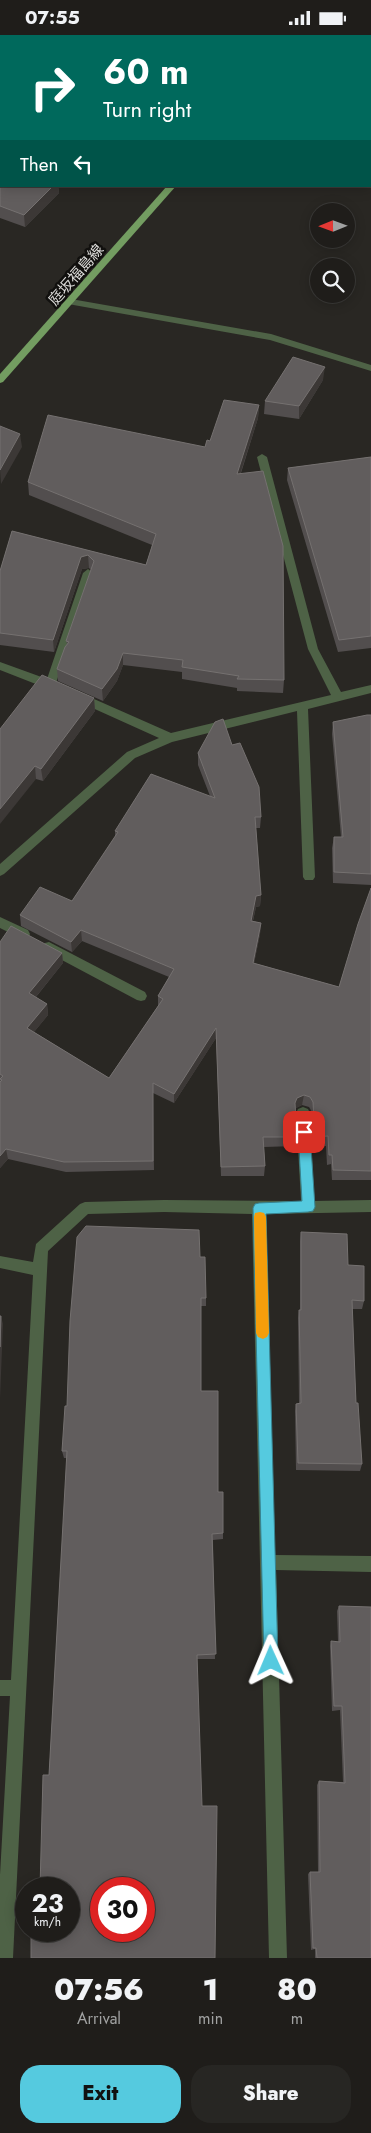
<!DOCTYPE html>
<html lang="en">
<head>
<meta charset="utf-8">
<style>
	:root { --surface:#1f1d1a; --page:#272623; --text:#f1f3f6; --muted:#a1a2a2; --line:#3c3b39; --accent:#55cadf }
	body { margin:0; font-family:Jost,"Noto Sans JP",sans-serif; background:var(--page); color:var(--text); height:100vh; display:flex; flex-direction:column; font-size:19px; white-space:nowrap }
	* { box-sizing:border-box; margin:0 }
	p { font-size:16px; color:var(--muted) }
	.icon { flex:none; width:28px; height:28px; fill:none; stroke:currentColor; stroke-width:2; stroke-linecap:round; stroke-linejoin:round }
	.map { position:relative; height:1923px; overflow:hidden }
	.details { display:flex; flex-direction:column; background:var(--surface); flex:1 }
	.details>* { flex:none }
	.banner { position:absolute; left:0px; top:0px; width:371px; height:152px; box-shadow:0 2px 12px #0003,0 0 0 1px var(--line); background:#00695c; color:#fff; overflow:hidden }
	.needle { width:32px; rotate:269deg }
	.tools { position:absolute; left:310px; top:168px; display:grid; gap:10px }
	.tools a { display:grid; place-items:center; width:45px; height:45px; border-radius:50%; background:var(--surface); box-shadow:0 2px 12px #0003,0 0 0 1px var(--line); font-size:25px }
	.speed { position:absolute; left:15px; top:1842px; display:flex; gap:10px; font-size:25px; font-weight:700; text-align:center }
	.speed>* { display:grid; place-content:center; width:65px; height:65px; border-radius:50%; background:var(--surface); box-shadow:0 2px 12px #0003,0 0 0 1px var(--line); line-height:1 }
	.speed small { font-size:12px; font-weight:400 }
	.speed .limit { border:8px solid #d22; background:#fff; color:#111 }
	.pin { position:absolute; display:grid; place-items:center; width:42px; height:42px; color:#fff; margin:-21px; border-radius:10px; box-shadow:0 2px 8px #0006 }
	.me { position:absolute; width:55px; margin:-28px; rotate:359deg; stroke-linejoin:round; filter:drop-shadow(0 0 4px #0008) }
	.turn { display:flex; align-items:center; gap:18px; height:105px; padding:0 20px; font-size:22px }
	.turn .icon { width:65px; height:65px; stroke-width:2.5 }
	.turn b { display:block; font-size:35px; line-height:42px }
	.then { display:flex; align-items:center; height:48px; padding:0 20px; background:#0003; gap:10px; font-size:19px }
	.eta { display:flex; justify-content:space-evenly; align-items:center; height:85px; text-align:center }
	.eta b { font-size:30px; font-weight:800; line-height:35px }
	.button { display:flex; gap:10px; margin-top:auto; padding:10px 20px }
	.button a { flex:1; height:58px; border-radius:20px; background:var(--accent); color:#111; font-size:20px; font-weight:800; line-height:58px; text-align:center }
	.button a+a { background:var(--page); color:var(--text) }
	.status { display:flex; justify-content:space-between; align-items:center; height:35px; padding:0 25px; background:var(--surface); direction:ltr }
	.status svg { height:14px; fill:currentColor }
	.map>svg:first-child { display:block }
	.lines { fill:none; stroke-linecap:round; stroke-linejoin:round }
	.minor { fill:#4e6246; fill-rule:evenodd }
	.major { fill:#739d61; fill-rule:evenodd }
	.wall { fill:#524e4e }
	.shaded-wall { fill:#3c3836 }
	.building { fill:#615d5d; stroke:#757170; fill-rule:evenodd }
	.route { fill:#55cadf; stroke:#378391 }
	.slow { fill:#f59e0b }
	.labels { text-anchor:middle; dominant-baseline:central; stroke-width:5; stroke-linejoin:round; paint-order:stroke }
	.far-street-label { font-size:15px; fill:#dddcda; stroke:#11100e }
</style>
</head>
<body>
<div class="status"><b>07:55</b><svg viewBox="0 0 49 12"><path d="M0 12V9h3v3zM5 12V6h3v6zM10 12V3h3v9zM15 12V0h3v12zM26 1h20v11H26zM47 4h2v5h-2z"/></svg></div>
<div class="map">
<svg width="371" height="1923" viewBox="0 0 371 1923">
	<rect width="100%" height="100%" fill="#292723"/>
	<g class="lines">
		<path class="minor" d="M 71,264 L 271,299 L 371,330 L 371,336 L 270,305 L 68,269 L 66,267 Z
			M 262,419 L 267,422 L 318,614 L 341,657 L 371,650 L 371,658 L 308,674 L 315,842 L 313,845 L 305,845 L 303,842 L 297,676 L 172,707 L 135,723 L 4,839 L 0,841 L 0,829 L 127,717 L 159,703 L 77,666 L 75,663 L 77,660 L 85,660 L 171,698 L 331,660 L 308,614 L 257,422 Z
			M 88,534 L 93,538 L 56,648 L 60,651 L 58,654 L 54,655 L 46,653 L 0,635 L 0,627 L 47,644 L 83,538 Z
			M 0,882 L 28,895 L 30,899 L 28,903 L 20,903 L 0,893 Z
			M 49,907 L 145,957 L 147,961 L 145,965 L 141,966 L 137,965 L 45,916 L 43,912 L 45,908 Z
			M 303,1072 L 308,1074 L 310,1078 L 314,1166 L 371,1165 L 371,1177 L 266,1179 L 275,1520 L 371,1521 L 371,1537 L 276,1535 L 287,1923 L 269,1923 L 252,1179 L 164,1177 L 88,1179 L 48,1216 L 13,1923 L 0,1923 L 0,1840 L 10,1661 L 0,1661 L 0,1645 L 11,1645 L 33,1240 L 0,1233 L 0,1221 L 33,1227 L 36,1209 L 80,1169 L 85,1167 L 164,1165 L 301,1166 L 296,1078 L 298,1074 Z"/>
		<path class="major" d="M 167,151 L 176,151 L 3,347 L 0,348 L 0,339 Z"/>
	</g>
	<path class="wall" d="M 0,50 L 1,51 L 1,151 L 58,151 L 59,158 L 25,192 L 0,183 Z
		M 323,345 L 299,384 L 264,379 L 265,366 Z
		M 259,370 L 258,383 L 241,438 L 284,645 L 283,658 L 237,656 L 237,653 L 182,644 L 182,637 L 123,630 L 117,646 L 103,666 L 58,646 L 57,634 L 67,609 L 66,606 L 91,535 L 89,533 L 82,534 L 54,617 L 0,610 L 0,536 L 12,496 L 146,530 L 152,510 L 29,460 L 28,447 L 205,412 L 210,406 Z
		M 371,422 L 371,613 L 338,617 L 287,445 L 288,433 Z
		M 94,663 L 95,676 L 43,746 L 36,744 L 0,694 Z
		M 371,680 L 371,850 L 333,848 L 332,813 L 334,802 L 341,802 L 332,699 L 333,687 Z
		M 232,710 L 261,782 L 260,793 L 256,793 L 261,860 L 260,871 L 256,872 L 253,886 L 261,888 L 260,899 L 254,928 L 339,952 L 371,853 L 371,1145 L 332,1145 L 331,1129 L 327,1130 L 326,1111 L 313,1111 L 312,1077 L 309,1072 L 302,1070 L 296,1073 L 296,1075 L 297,1102 L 296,1111 L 264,1112 L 265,1131 L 264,1141 L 221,1141 L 216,1003 L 174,1068 L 153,1058 L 154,1135 L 66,1137 L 8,1124 L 0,1133 L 0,907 L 62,918 L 63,928 L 36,962 L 47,969 L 48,980 L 34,997 L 109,1043 L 158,971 L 158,961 L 169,942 L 82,906 L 72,917 L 21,891 L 20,880 L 72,866 L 115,802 L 115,796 L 210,761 L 198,730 L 198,718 Z
		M 301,1197 L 348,1230 L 364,1266 L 362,1274 L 352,1274 L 356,1368 L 362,1429 L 360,1436 L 296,1435 L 295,1376 L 296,1369 L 299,1368 L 298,1283 L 299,1275 L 300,1275 L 300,1206 Z
		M 200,1222 L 206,1263 L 206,1271 L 201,1271 L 201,1356 L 218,1457 L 223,1498 L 223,1504 L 213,1505 L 215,1624 L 197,1624 L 69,1896 L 49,1740 L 67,1423 L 64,1423 L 62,1416 L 67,1371 Z
		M 339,1571 L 371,1923 L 315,1923 L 315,1914 L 311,1915 L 308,1839 L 310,1837 L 318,1837 L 317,1750 L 319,1746 L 343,1747 L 340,1675 L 332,1676 L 330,1611 L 331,1606 L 338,1607 L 337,1576 Z"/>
	<path class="shaded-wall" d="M 253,0 L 261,0 L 260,1 L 252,1 Z
		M 53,151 L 58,151 L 59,158 L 25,192 L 24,180 Z
		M 325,332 L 323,345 L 299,384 L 299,371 Z
		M 259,370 L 258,383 L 236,452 L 237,439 Z
		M 20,399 L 22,412 L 1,449 L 0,435 Z
		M 88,520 L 89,533 L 82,534 L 54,617 L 53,605 L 81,522 Z
		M 123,618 L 123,630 L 117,646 L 103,666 L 102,654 Z
		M 94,663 L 95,676 L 43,746 L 41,734 Z
		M 35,731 L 36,744 L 0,789 L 0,774 Z
		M 261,860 L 260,871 L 256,872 L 250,897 L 251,886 L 256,861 Z
		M 261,888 L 260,899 L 252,939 L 253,928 Z
		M 81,895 L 82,906 L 72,917 L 71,907 Z
		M 62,918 L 63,928 L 30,969 L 29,958 Z
		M 47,969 L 48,980 L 29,1003 L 27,993 Z
		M 216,993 L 216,1003 L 174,1068 L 174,1059 Z
		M 304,1060 L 302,1070 L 296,1073 L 294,1078 L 295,1068 L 297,1063 Z
		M 6,1114 L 8,1124 L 0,1133 L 0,1121 Z
		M 1,1281 L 3,1289 L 0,1364 L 0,1312 Z"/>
	<path class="building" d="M 73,0 L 144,0 L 152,1 L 72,1 Z
		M 198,0 L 253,0 L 252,1 L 197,1 Z
		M 0,50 L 1,51 L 1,110 L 1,109 L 0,109 Z
		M 0,117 L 1,117 L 1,151 L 53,151 L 24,180 L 0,171 Z
		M 293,322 L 325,332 L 299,371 L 265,366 Z
		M 224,365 L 259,370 L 237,439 L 263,436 L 283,511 L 284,645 L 237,644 L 239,641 L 182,632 L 183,625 L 123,618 L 117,634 L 102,654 L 57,634 L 65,612 L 69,607 L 66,606 L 94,526 L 88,520 L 81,522 L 53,605 L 0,598 L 0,536 L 12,496 L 146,530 L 156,499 L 28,447 L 48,380 L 205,412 L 207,405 L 210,406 Z
		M 0,391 L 20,399 L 0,435 Z
		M 371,422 L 371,601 L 339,605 L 288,433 Z
		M 42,640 L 94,663 L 41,734 L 35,731 L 0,774 L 0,694 Z
		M 367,680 L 371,680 L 371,839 L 334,837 L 334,802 L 343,802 L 333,687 Z
		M 223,684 L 232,710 L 240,708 L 259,752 L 261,782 L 255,782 L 261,860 L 256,861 L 251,886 L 261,888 L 253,928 L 339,952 L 358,889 L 371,853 L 371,1136 L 333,1135 L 332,1120 L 329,1120 L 328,1101 L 315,1102 L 313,1067 L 310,1062 L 304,1060 L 297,1063 L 295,1068 L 297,1102 L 263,1102 L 265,1131 L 221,1132 L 216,993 L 174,1059 L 153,1048 L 153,1126 L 64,1127 L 6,1114 L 0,1121 L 0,1047 L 2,1045 L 0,1044 L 3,1041 L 0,1039 L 0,907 L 11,891 L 62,918 L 29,958 L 47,969 L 27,993 L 109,1043 L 163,964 L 158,961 L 174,934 L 81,895 L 71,907 L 20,880 L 40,852 L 72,866 L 118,797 L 115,796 L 151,739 L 215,763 L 198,718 L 215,687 Z
		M 86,1191 L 199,1195 L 200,1222 L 205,1222 L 206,1263 L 201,1263 L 201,1356 L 218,1356 L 218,1457 L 223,1457 L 223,1498 L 212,1499 L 216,1619 L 197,1620 L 202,1771 L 217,1771 L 215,1923 L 31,1923 L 31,1896 L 69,1896 L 69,1854 L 40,1854 L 43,1740 L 49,1740 L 67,1416 L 62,1416 L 65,1371 L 67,1371 L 70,1286 L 77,1202 ZM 101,1854 L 144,1854 L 144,1896 L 101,1896 Z
		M 301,1197 L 347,1199 L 348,1230 L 364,1231 L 364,1266 L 352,1265 L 356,1368 L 358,1368 L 362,1429 L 298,1428 L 296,1369 L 301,1368 L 299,1275 L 301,1275 Z
		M 0,1281 L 1,1281 L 0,1312 Z
		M 339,1571 L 371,1572 L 371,1923 L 317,1923 L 316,1913 L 313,1913 L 310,1837 L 320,1837 L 319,1746 L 345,1748 L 342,1671 L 334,1671 L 331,1606 L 340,1607 Z"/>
	<path class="route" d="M 304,1091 L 309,1093 L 310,1097 L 315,1172 L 313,1176 L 308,1177 L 266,1179 L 278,1626 L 276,1631 L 271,1633 L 266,1631 L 264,1626 L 253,1173 L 255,1169 L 259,1168 L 302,1166 L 298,1097 L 300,1093 Z"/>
	<path class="slow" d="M 260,1177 L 264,1178 L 266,1182 L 269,1298 L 267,1302 L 263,1304 L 258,1302 L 256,1298 L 254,1182 L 255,1178 Z"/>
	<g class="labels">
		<g class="far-street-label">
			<text transform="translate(76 240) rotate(-49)">庭坂福島線</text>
		</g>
	</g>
</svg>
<div class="tools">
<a><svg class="needle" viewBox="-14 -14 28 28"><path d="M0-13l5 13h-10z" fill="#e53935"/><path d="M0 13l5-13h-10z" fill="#a1a2a2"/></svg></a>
<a><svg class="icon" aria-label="search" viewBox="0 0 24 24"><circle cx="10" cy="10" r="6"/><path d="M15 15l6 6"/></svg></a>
</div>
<div class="speed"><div>23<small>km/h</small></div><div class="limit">30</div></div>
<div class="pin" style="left:304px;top:1097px;background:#d93025"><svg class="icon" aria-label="arrive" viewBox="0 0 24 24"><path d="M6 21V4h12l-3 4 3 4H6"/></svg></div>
<svg class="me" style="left:271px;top:1626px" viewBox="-20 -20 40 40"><path d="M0-17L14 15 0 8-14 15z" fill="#55cadf" stroke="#fff" stroke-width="4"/></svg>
<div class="banner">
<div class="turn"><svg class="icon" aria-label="right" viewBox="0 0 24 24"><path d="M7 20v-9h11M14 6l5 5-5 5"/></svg><div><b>60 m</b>Turn right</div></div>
<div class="then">Then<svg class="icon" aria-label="left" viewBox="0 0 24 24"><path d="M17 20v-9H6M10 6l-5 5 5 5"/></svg></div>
</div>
</div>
<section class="details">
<div class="eta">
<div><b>07:56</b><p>Arrival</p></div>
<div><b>1</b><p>min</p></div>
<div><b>80</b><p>m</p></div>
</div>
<div class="button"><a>Exit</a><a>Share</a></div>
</section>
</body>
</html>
